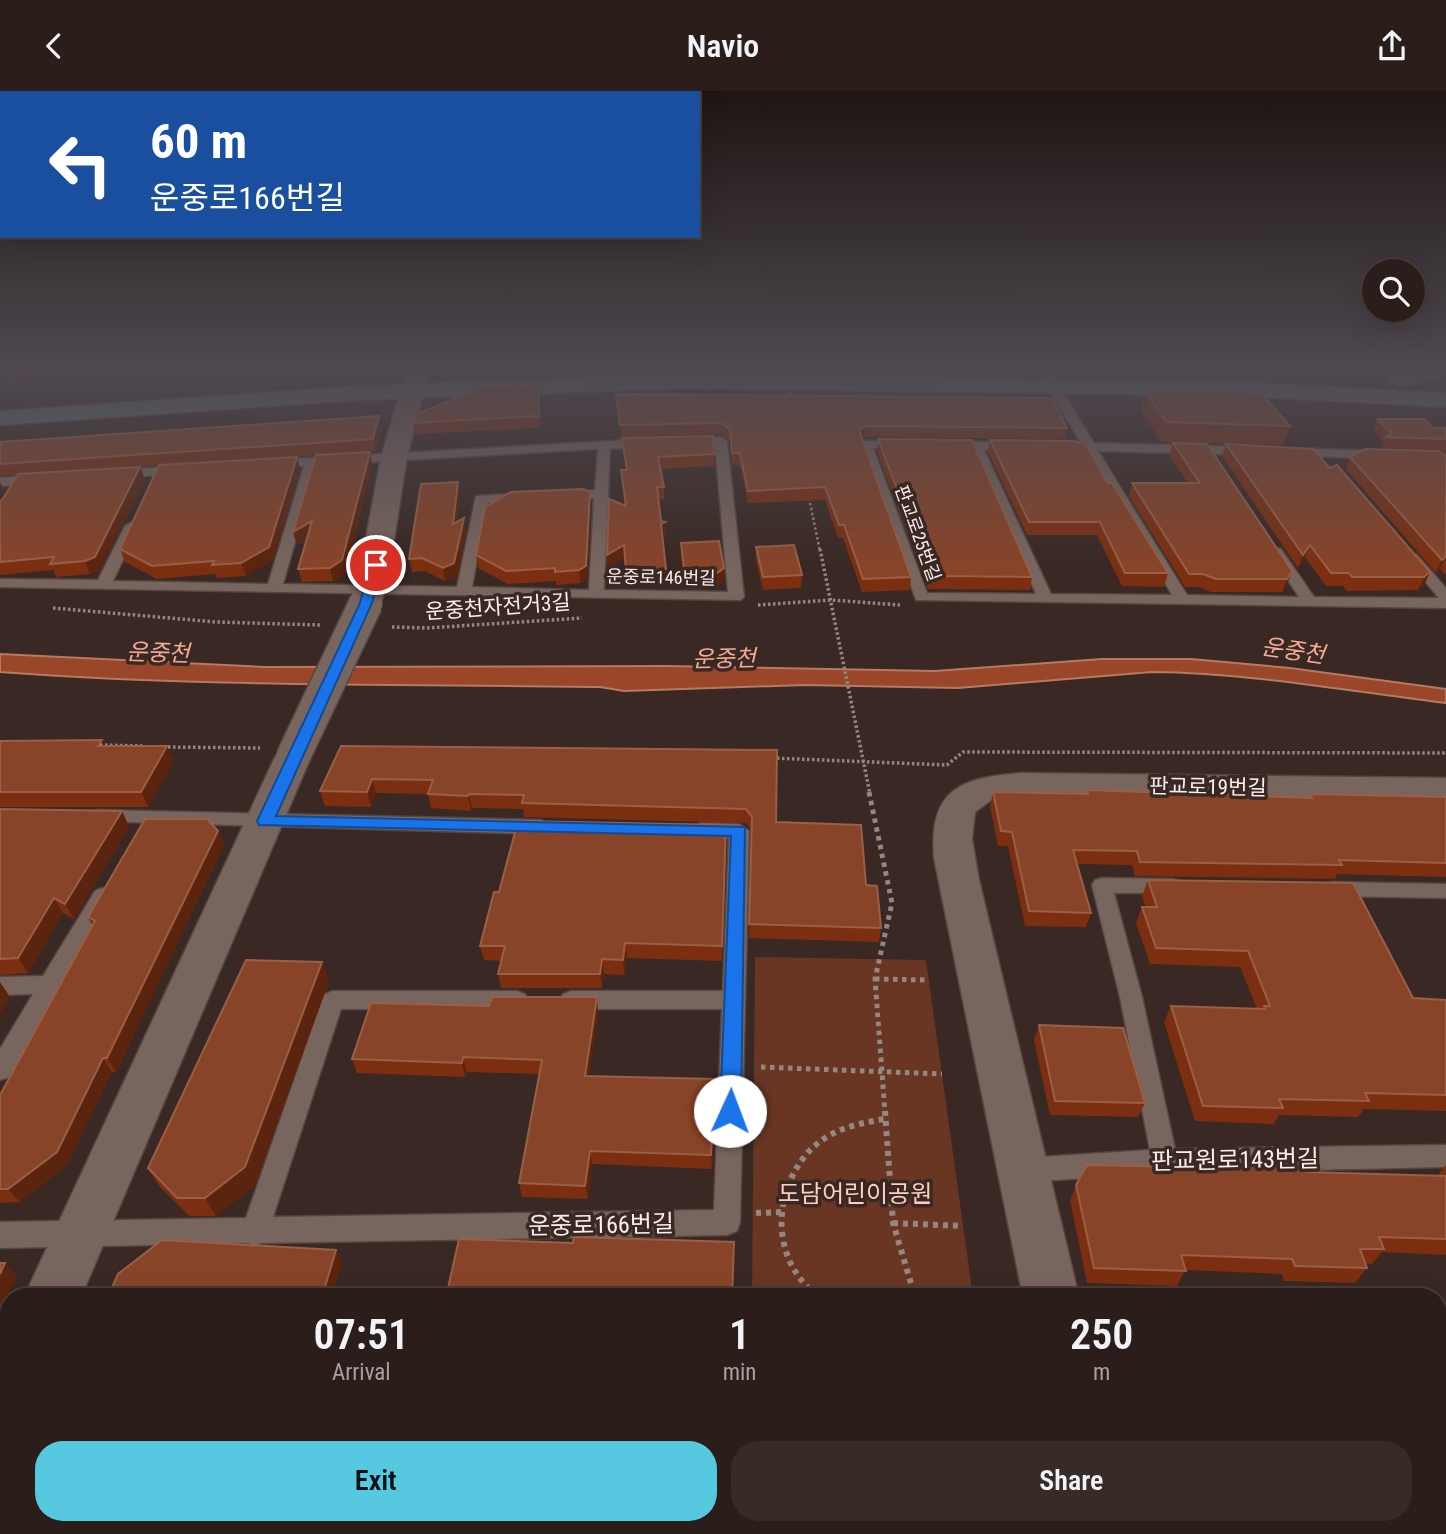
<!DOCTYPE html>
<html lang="en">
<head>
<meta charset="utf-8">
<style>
	:root { --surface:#2b1e1a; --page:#372b27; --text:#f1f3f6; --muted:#a6a2a2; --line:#473c39; --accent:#56c9e0 }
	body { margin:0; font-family:"Roboto Condensed","Noto Sans KR",sans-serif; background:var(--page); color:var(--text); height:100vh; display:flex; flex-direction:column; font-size:26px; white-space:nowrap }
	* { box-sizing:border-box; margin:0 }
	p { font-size:23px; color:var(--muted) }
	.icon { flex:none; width:38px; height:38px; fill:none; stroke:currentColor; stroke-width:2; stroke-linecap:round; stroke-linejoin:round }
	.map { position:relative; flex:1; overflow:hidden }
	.drawer { position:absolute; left:0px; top:1197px; width:1447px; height:247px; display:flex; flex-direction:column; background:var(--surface); border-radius:28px 28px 0 0; box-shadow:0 7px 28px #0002,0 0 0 2px var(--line) }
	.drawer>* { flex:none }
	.hud { position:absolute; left:0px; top:0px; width:700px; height:147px; box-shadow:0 7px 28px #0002,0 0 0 2px var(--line); background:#1a4fa0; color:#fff; overflow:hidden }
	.fabs { position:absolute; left:1362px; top:168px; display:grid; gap:14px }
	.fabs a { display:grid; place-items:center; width:63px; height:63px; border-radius:50%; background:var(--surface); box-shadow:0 7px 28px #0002,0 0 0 2px var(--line); font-size:35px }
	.pin { position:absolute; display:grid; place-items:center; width:60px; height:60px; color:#fff; margin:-30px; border:4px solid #fff; border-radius:50%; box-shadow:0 2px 7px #0007 }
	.me { position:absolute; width:77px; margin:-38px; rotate:2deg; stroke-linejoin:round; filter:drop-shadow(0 0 5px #0008) }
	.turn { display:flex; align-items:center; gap:24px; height:147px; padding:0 35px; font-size:32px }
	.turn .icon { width:91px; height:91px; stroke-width:2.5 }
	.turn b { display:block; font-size:49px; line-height:60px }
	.eta { display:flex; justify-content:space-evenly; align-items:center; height:119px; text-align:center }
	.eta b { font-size:42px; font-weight:600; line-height:49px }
	.primary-button { display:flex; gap:14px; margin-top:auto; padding:14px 35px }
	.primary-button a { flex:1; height:80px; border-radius:28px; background:var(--accent); color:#111; font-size:28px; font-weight:600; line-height:80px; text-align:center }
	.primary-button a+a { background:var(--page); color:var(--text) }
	header { display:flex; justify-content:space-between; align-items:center; height:91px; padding:0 35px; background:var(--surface); font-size:32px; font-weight:600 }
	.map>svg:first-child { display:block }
	.green { fill:#693624 }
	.water { fill:#9a4729; stroke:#b77963; stroke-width:2 }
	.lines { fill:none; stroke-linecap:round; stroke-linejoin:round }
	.lane-casing { stroke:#544642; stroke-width:3 }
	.street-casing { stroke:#544642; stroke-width:3 }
	.secondary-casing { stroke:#544642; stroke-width:3 }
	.path-far3 { stroke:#948681; stroke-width:2.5; stroke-dasharray:2.5 2.5; stroke-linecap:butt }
	.path-far2 { stroke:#948681; stroke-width:3.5; stroke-dasharray:2.5 2.5; stroke-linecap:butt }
	.path-far1 { stroke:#948681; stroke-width:5; stroke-dasharray:4.5 4.5; stroke-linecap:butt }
	.path { stroke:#948681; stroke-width:6; stroke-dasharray:5 5; stroke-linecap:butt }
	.lane { fill:#78655e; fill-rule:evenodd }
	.street { fill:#78655e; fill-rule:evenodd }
	.secondary { fill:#647474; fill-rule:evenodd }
	.street-bridge-casing { stroke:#544642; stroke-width:36; stroke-linecap:butt }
	.path-bridge { stroke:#948681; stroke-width:2.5; stroke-dasharray:2.5 2.5; stroke-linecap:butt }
	.street-bridge { stroke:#78655e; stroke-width:33 }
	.wall { fill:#7b2f10 }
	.shaded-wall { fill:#5b240e }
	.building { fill:#884428; stroke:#9a5f46; stroke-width:2 }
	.route { fill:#1a73e8; stroke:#114b97; stroke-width:2 }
	.labels { text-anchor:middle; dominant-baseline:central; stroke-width:7; stroke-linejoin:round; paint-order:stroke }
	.far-street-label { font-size:18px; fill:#fbefeb; stroke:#392823 }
	.street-label { font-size:21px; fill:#fbefeb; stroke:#392823 }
	.water-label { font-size:23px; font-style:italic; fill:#f3ad95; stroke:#392823 }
	.near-street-label { font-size:24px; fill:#fbefeb; stroke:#392823 }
	.near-park-label { font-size:24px; fill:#ffcebe; stroke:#392823 }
</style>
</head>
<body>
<header><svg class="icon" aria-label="back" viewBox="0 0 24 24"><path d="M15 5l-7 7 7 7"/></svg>Navio<svg class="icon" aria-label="share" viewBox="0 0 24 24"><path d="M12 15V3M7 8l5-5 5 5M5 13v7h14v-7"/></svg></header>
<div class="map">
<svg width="1446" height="1443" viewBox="0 0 1446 1443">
	<rect width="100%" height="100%" fill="#392823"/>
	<path class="green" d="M 755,866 L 926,869 L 973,1206 L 752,1206 Z"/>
	<path class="water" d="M 0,563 L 265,576 L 666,575 L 935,580 L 1102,568 L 1191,568 L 1290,577 L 1446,598 L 1446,612 C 1348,600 1251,582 1152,581 L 958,597 L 805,594 L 624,600 L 600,596 C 400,593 200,596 0,581 Z"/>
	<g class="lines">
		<g class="lane-casing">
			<path id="lane" d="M 1041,276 L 1051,276 L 1059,295 L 1094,352 L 1248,356 L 1254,360 L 1248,364 L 1098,360 L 1187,504 L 1299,506 L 1269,461 L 1276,457 L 1281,458 L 1314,506 L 1439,507 L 1405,467 L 1412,463 L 1417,464 L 1446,497 L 1446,517 L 916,509 L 859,353 L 861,350 L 902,350 L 908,354 L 902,358 L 873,357 L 927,502 L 1036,503 L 972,359 L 949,359 L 943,355 L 949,351 L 1014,351 L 1020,355 L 1018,358 L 984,359 L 1051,503 L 1172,504 L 1086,359 L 1061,359 L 1055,355 L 1061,351 L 1081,352 L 1047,295 Z
				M 688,347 L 721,346 L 727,350 L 744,506 L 741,509 L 0,496 L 0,488 L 98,489 L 125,435 L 132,431 L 139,435 L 113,490 L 268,493 L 304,375 L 271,376 L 269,373 L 275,369 L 647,348 L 653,352 L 651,355 L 610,358 L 604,499 L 728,501 L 715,354 L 684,354 L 682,351 ZM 598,358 L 595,399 L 565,401 L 558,405 L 565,409 L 594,407 L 589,499 L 472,496 L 487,412 L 529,409 L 529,403 L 524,402 L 476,405 L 457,496 L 283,493 L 317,374 Z
				M 1292,357 L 1381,360 L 1387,364 L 1381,368 L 1288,364 L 1288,358 Z
				M 182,375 L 187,376 L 187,382 L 118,387 L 112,383 L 118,379 Z
				M 39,384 L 45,388 L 44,391 L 0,395 L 0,387 Z
				M 99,719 L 541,729 L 551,736 L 541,743 L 92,730 L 89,725 L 92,720 Z
				M 701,732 L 739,733 L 749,740 L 740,1131 L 737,1140 L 727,1144 L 261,1152 L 254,1155 L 248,1152 L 0,1157 L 0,1131 L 246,1127 L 322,909 L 325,903 L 333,900 L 517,900 L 525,903 L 528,909 L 525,915 L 517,918 L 341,918 L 273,1126 L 714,1119 L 722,918 L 571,918 L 563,915 L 560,909 L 563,903 L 571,900 L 723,900 L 729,746 L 694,744 L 691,739 Z
				M 1102,787 L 1172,788 L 1179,790 L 1182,795 L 1179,800 L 1172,802 L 1114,802 L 1142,906 L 1175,1058 L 1446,1054 L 1446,1076 L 1165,1082 L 1024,1091 L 1015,1087 L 1011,1079 L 1015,1071 L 1024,1067 L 1150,1059 L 1120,906 L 1092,794 L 1095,789 Z
				M 1332,791 L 1446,793 L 1446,807 L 1332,805 L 1325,803 L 1322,798 L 1325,793 Z
				M 102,797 L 109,800 L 112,805 L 9,986 L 0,989 L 0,958 L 33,903 L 0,904 L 0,886 L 43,885 L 95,800 Z"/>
		</g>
		<g class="street-casing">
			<path id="street" d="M 408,276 L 430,276 L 407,366 L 386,500 L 377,518 L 366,521 L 355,518 L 351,512 L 356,500 L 381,366 Z
				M 292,656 L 305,660 L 310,668 L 81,1206 L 24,1206 L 274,668 L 279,660 Z
				M 1020,682 L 1446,687 L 1446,711 L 1020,706 L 990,710 L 975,721 L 972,748 L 979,789 L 1079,1206 L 1023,1206 L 934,767 C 929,699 959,687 1020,682 Z
				M 9,1280 L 9,1358 L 0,1362 L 0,1283 Z
				M 1438,1325 L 1446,1325 L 1446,1387 L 1438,1387 Z"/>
		</g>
		<g class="secondary-casing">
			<path id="secondary" d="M 1430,276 L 1446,276 L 1446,285 L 1400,296 L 1389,289 L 1392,284 Z
				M 683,283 L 1244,291 L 1446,302 L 1446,316 L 1244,305 L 683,297 L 360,309 L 0,334 L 0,320 L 360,295 Z"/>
		</g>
		<path class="path-far3" d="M 809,407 L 820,460"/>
		<path class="path-far2" d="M 820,458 L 870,703
			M 758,514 L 831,509 L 900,514
			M 53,517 L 216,531 L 320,534
			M 392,536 L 427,537 L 582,527
			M 100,654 L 144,655
			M 163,656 L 260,657
			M 772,667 L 947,674 L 963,661 L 1446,662"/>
		<path class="path-far1" d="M 869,701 L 892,812 L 875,888 L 885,1022
			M 875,888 L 928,889
			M 761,976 L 942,983"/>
		<path class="path" d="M 885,1020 L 893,1132 L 915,1206
			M 756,1122 L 783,1121
			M 893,1132 L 963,1135
			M 816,1206 C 805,1194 794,1182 788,1166 C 772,1126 787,1074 822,1049 C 840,1036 863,1032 884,1028
			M 1002,1435 L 1006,1443"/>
		<use href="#lane" class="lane"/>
		<use href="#street" class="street"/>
		<use href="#secondary" class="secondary"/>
		<g class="street-bridge-casing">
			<path id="street-bridge" d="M 292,668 L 366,512"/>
		</g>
		<path class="path-bridge" d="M 784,276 L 791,309"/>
		<use href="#street-bridge" class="street-bridge"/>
	</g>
	<path class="wall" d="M 5,276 L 218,276 L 216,279 L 6,290 L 2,280 Z
		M 538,294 L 541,337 L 416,343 L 413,332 Z
		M 1145,301 L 1290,335 L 1284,354 L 1161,351 L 1141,320 Z
		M 616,303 L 1067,337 L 1065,348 L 865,346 L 862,348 L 911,486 L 910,499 L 862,501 L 843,447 L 838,447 L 825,409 L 748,412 L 740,374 L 732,374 L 730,350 L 721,343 L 621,346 Z
		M 379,325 L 381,336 L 376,360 L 168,374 L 297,366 L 300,378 L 273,469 L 246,485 L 217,487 L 215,483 L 157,488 L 125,471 L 120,458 L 159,374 L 98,379 L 140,376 L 145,388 L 100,479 L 90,483 L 56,486 L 53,479 L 0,484 L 0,410 L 2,409 L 18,384 L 0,385 L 0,351 Z
		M 1377,328 L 1433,337 L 1446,337 L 1446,364 L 1441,359 L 1381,357 L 1384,351 L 1373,339 Z
		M 622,347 L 714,363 L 714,375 L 660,378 L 664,396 L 664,408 L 659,408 L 661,430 L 665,444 L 662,446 L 666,491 L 626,493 L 625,467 L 608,477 L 607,464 L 625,415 L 621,379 L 626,379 Z
		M 878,348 L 1032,486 L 1030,499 L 928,498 L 877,360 Z
		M 990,349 L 1107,392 L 1168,482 L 1164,496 L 1122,495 L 1097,444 L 1027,444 L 988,361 Z
		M 1173,352 L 1292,480 L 1287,493 L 1282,501 L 1211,501 L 1199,496 L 1185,496 L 1129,405 L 1132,392 L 1188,392 L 1169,364 Z
		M 1226,353 L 1330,377 L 1430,481 L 1424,494 L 1418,499 L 1347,500 L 1343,495 L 1326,495 L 1305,466 L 1298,477 L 1222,365 Z
		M 1446,365 L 1446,484 L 1440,478 L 1436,482 L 1346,378 L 1350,366 Z
		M 372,373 L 346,482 L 333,490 L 302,491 L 298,478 L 307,448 L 297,454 L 293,441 Z
		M 460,403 L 457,431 L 466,440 L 457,485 L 445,490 L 425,480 L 412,481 L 409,468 Z
		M 591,413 L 587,488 L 580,492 L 556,494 L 556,490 L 508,493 L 478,477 L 476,464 Z
		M 681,452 L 724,490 L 713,498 L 685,498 L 681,465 Z
		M 756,456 L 802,484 L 801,497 L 763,499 L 756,469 Z
		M 0,650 L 105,655 L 167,655 L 174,670 L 148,716 L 0,716 Z
		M 341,655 L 777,659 L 776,731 L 866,794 L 881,837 L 879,851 L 749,847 L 752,740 L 746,732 L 524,726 L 523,718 L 472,717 L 471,720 L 431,717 L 428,703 L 376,702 L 371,716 L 325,715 L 320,700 Z
		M 1087,699 L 1309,707 L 1310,703 L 1446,706 L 1446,786 L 1337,783 L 1335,788 L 1135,785 L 1132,774 L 1077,773 L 1091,822 L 1086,836 L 1025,835 L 1008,755 L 998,755 L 990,715 L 993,701 L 1086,703 Z
		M 0,718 L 122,720 L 129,736 L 74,828 L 63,822 L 28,882 L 0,884 Z
		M 218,740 L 224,754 L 116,981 L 112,981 L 67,1074 L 20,1111 L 0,1112 L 0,1004 L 92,834 L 88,826 Z
		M 726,749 L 722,870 L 627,867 L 624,884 L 604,883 L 602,897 L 501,897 L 498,883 L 501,870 L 484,869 L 480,855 L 499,801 Z
		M 1148,789 L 1413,907 L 1446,909 L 1446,1020 L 1364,1018 L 1358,1026 L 1279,1024 L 1274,1033 L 1195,1030 L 1164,931 L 1171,915 L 1257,918 L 1240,876 L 1150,873 L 1136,832 L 1142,816 L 1146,816 L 1142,805 Z
		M 322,871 L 329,890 L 255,1094 L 216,1125 L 189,1125 L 159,1095 L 148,1077 Z
		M 598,921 L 589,985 L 715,988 L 712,1078 L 592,1073 L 588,1108 L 522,1106 L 519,1092 L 540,983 L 467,981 L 465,986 L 357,982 L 352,968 Z
		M 1039,934 L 1145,1012 L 1138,1026 L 1050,1024 L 1034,949 Z
		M 1177,1070 L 1306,1081 L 1437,1085 L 1446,1074 L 1446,1164 L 1382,1161 L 1372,1173 L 1365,1173 L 1367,1177 L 1355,1192 L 1284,1190 L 1282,1183 L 1185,1179 L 1177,1195 L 1087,1192 L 1070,1109 L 1076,1094 L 1174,1076 Z"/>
	<path class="shaded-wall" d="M 379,325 L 381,336 L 376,360 L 373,348 Z
		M 866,335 L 865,346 L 858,351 L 859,339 Z
		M 370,361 L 372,373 L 346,482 L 333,490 L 330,477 Z
		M 297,366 L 300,378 L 273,469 L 246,485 L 241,472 Z
		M 140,376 L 145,388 L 100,479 L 90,483 L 85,470 Z
		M 0,391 L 3,397 L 0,402 Z
		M 458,391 L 460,403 L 455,446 L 453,433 Z
		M 590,401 L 591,413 L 587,488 L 580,492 L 579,479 Z
		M 464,427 L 466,440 L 457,485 L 445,490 L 443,477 Z
		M 312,430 L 316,442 L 297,454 L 293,441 Z
		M 665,431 L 665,444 L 662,446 L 661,433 Z
		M 624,454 L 625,467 L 608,477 L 607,464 Z
		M 1310,454 L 1305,466 L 1298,477 L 1303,464 Z
		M 1446,466 L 1440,478 L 1436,482 L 1442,469 Z
		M 724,477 L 724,490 L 713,498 L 713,485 Z
		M 1292,480 L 1287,493 L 1282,501 L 1287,488 Z
		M 1430,481 L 1424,494 L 1418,499 L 1424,486 Z
		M 167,655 L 174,670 L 148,716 L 141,701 Z
		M 372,688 L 376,702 L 371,716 L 367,701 Z
		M 469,703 L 472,717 L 471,720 L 468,705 Z
		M 122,720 L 129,736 L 74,828 L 65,813 Z
		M 218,740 L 224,754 L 116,981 L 107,967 Z
		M 54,807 L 63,822 L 28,882 L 18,867 Z
		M 625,852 L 627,867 L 624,884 L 623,869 Z
		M 602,868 L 604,883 L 602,897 L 600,883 Z
		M 322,871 L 329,890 L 255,1094 L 216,1125 L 205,1107 Z
		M 0,891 L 10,906 L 0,924 Z
		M 597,906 L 598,921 L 587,999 L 585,985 Z
		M 463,966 L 467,981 L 465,986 L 462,972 Z
		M 103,967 L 112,981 L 67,1074 L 20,1111 L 8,1098 Z
		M 715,988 L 716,1002 L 712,1078 L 711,1064 Z
		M 590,1060 L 592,1073 L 588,1108 L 585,1095 Z
		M 336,1159 L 342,1172 L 332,1206 L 322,1206 Z
		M 5,1172 L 17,1185 L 0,1221 L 0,1183 Z"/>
	<path class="building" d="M 5,276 L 78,276 L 2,280 Z
		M 538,294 L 539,325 L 413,332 L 416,323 L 484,296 Z
		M 1145,301 L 1261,302 L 1290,335 L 1166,331 Z
		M 616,303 L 1052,307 L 1067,337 L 866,335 L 859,339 L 911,486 L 863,488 L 844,434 L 839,434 L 825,396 L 748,400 L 740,362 L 732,362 L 730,338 L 721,332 L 620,334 Z
		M 379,325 L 373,348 L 0,373 L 0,351 Z
		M 1377,328 L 1424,328 L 1433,337 L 1446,337 L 1446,348 L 1386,346 L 1392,342 Z
		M 713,345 L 714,363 L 658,366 L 664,396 L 657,396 L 661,430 L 665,431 L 661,433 L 666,478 L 626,480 L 624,454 L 607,464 L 609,408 L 626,415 L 621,379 L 627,379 L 622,347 Z
		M 878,348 L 972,349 L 1032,486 L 930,485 Z
		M 990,349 L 1074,350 L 1086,353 L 1107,392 L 1112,392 L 1168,482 L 1125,482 L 1100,431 L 1029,431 Z
		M 1173,352 L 1207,353 L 1292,480 L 1287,488 L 1216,488 L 1203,483 L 1189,483 L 1132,392 L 1200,392 Z
		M 1226,353 L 1313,358 L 1330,377 L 1337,374 L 1430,481 L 1424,486 L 1352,486 L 1349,482 L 1331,482 L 1310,454 L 1303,464 Z
		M 1365,358 L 1438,360 L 1446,365 L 1446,465 L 1442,469 L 1350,366 Z
		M 370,361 L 342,469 L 330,477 L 298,478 L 312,430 L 293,441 L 316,364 Z
		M 297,366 L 269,456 L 241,472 L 212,474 L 214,470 L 152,475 L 120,458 L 159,374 Z
		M 140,376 L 95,466 L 85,470 L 50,473 L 54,466 L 0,471 L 0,410 L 2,409 L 18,383 Z
		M 458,391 L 453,433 L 464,427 L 454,472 L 443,477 L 422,467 L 409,468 L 421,393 Z
		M 583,398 L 590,401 L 586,475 L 579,479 L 555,481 L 555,477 L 506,480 L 476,464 L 485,416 L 511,401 Z
		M 719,450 L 724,477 L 713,485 L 685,485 L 681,452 Z
		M 794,454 L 802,484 L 763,486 L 756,456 Z
		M 102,649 L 98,655 L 167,655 L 141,701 L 0,701 L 0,650 Z
		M 341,655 L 777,659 L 776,731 L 861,734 L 866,794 L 877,795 L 881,837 L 749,833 L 752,726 L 746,718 L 522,712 L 524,704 L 469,703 L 468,705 L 428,703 L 433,689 L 372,688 L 367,701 L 320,700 Z
		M 1087,699 L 1312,707 L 1310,703 L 1446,706 L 1446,772 L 1339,769 L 1342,774 L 1140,771 L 1137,760 L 1073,759 L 1091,822 L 1029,820 L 1012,741 L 1001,740 L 993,701 L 1088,703 Z
		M 0,718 L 122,720 L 65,813 L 54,807 L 18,867 L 0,868 Z
		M 145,728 L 207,728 L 218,740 L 107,967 L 103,967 L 57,1061 L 8,1098 L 0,1098 L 0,1004 L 95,830 L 88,826 Z
		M 518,730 L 726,734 L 722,855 L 625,852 L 623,869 L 602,868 L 600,883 L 498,883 L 505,855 L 480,855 L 494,801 L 499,801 Z
		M 1148,789 L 1353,792 L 1413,907 L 1446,909 L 1446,1004 L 1365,1002 L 1369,1010 L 1279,1008 L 1283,1017 L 1203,1015 L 1171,915 L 1265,918 L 1264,915 L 1270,915 L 1248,860 L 1156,857 L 1142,816 L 1157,816 Z
		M 246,869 L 322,871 L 245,1076 L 205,1107 L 177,1107 L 148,1077 Z
		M 492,906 L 597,906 L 585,985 L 715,988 L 711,1064 L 590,1060 L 585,1095 L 519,1092 L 542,969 L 463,966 L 462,972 L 352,968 L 371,912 L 489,915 Z
		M 1039,934 L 1123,937 L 1145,1012 L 1055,1010 Z
		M 1177,1070 L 1303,1074 L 1306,1081 L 1446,1085 L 1446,1148 L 1379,1146 L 1384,1158 L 1360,1158 L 1367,1177 L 1295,1175 L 1292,1168 L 1181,1164 L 1186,1180 L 1094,1177 L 1076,1094 L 1087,1074 L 1179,1076 Z
		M 574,1146 L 734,1151 L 732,1206 L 446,1206 L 459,1148 L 573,1152 Z
		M 162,1149 L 336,1159 L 322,1206 L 108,1206 L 118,1183 Z
		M 0,1172 L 5,1172 L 0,1183 Z"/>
	<linearGradient id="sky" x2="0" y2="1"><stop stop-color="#1f1613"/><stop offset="0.58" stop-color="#4e4850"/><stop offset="1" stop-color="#4e4850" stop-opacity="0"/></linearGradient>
	<rect width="1446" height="478" fill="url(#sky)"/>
	<path class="route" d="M 376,470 L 382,474 L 372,512 L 276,725 L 745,736 L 741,1020 L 738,1026 L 730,1029 L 723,1026 L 720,1020 L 731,745 L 259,734 L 257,730 L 360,512 L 370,474 Z"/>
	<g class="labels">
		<g class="far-street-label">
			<text transform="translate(918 442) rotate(70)">판교로25번길</text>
			<text transform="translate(661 486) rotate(1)">운중로146번길</text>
		</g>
		<g class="street-label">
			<text transform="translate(498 516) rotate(-4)">운중천자전거3길</text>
			<text transform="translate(1208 696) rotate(1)">판교로19번길</text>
		</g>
		<g class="water-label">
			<text transform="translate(1293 560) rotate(8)">운중천</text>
			<text transform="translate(158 562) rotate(2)">운중천</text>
			<text transform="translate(724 568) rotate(-1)">운중천</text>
		</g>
		<g class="near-street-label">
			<text transform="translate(1235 1069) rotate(-1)">판교원로143번길</text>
			<text transform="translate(601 1134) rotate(-1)">운중로166번길</text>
		</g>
		<g class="near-park-label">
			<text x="855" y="1103">도담어린이공원</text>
		</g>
	</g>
</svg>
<div class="fabs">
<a><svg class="icon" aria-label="search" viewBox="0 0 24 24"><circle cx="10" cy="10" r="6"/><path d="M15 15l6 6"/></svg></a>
</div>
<div class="pin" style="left:376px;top:474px;background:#d93025"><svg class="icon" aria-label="arrive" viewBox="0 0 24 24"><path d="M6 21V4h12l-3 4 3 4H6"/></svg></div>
<svg class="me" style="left:730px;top:1020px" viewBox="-20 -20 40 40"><circle r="19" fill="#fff"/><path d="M0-13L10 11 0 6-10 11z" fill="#1a73e8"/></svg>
<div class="hud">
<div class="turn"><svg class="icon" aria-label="left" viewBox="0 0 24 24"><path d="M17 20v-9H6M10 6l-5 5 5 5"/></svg><div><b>60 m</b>운중로166번길</div></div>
</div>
<section class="drawer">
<div class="eta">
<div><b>07:51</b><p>Arrival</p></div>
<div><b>1</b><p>min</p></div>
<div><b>250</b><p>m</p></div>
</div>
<div class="primary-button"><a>Exit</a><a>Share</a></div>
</section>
</div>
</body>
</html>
